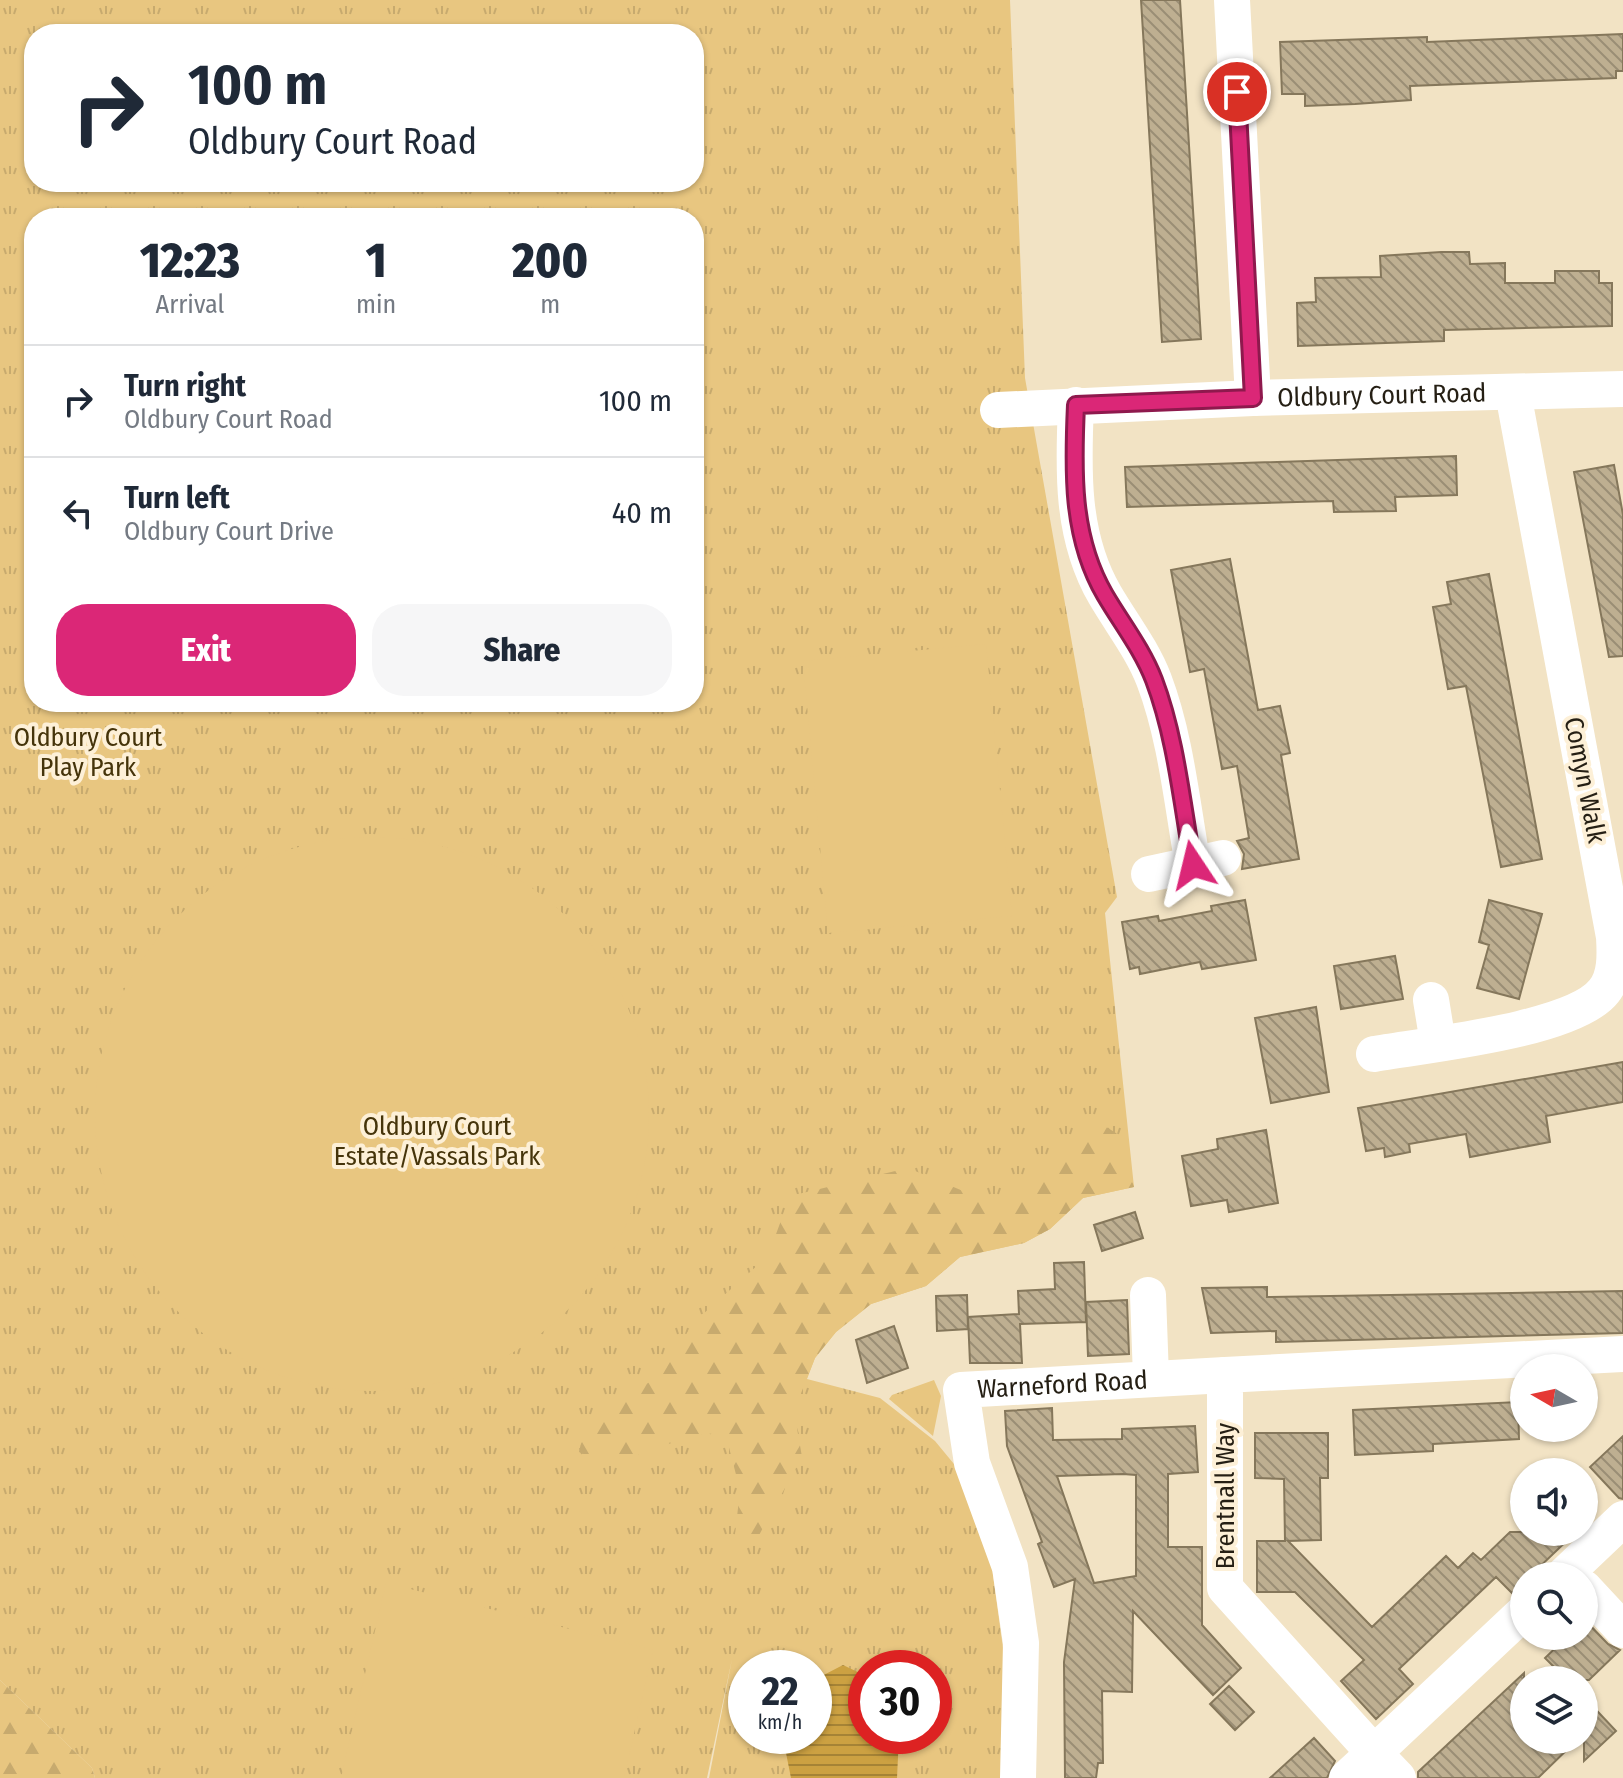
<!DOCTYPE html>
<html lang="en">
<head>
<meta charset="utf-8">
<style>
	:root { --surface:#fff; --page:#f6f6f7; --text:#1f2937; --muted:#747a83; --line:#e0e1e3; --accent:#db2777 }
	body { margin:0; font-family:"Fira Sans Condensed",sans-serif; background:var(--page); color:var(--text); height:100vh; display:flex; flex-direction:column; font-size:30px; white-space:nowrap }
	* { box-sizing:border-box; margin:0 }
	p { font-size:26px; color:var(--muted) }
	.icon { flex:none; width:44px; height:44px; fill:none; stroke:currentColor; stroke-width:2; stroke-linecap:round; stroke-linejoin:round }
	.map { position:relative; flex:1; overflow:hidden }
	.panel { position:absolute; left:24px; top:208px; width:680px; height:504px; display:flex; flex-direction:column; background:var(--surface); border-radius:32px; box-shadow:0 2px 6px #0004 }
	.panel>* { flex:none }
	.hud { position:absolute; left:24px; top:24px; width:680px; height:168px; border-radius:32px; box-shadow:0 2px 6px #0004; background:#fff; color:var(--text); overflow:hidden }
	.needle { width:52px; rotate:279deg }
	.controls { position:absolute; left:1510px; top:1354px; display:grid; gap:16px }
	.controls a { display:grid; place-items:center; width:88px; height:88px; border-radius:50%; background:var(--surface); box-shadow:0 2px 6px #0004; font-size:40px }
	.speed { position:absolute; left:728px; top:1650px; display:flex; gap:16px; font-size:40px; font-weight:700; text-align:center }
	.speed>* { display:grid; place-content:center; width:104px; height:104px; border-radius:50%; background:var(--surface); box-shadow:0 2px 6px #0004; line-height:1 }
	.speed small { font-size:20px; font-weight:400 }
	.speed .limit { border:12px solid #d22; background:#fff; color:#111 }
	.pin { position:absolute; display:grid; place-items:center; width:68px; height:68px; color:#fff; margin:-34px; border:4px solid #fff; border-radius:50%; box-shadow:0 2px 8px #0007 }
	.me { position:absolute; width:88px; margin:-44px; rotate:350deg; stroke-linejoin:round; filter:drop-shadow(0 0 6px #0008) }
	.turn { display:flex; align-items:center; gap:28px; height:168px; padding:0 32px; font-size:36px }
	.turn .icon { width:104px; height:104px; stroke-width:2.5 }
	.turn b { display:block; font-size:56px; line-height:68px }
	.eta { display:flex; justify-content:space-evenly; align-items:center; height:136px; text-align:center }
	.eta b { font-size:48px; font-weight:800; line-height:56px }
	.cta { display:flex; gap:16px; margin-top:auto; padding:16px 32px }
	.cta a { flex:1; height:92px; border-radius:32px; background:var(--accent); color:#fff; font-size:32px; font-weight:800; line-height:92px; text-align:center }
	.cta a+a { background:var(--page); color:var(--text) }
	ul { padding:0; list-style:none }
	li { display:flex; align-items:center; gap:24px; height:112px; padding:0 32px; border-top:2px solid var(--line) }
	li div { flex:1 }
	li b { display:block; font-size:30px }
	li em { font-style:normal }
	.map>svg:first-child { display:block }
	.grass { fill:url(#grass-tufts); fill-rule:evenodd }
	.forest { fill:url(#forest-firs) }
	.pitch { fill:#e8c680 }
	.water { fill:url(#water-rules) }
	.building { fill:url(#building-back-hatch); stroke:#85775b; stroke-width:2; fill-rule:evenodd }
	.lines { fill:none; stroke-linecap:round; stroke-linejoin:round }
	.minor { stroke:#fff; stroke-width:36 }
	.route-casing { stroke:#8e194d; stroke-width:20 }
	.route { stroke:#db2777; stroke-width:14 }
	.labels { text-anchor:middle; dominant-baseline:central; stroke-width:8; stroke-linejoin:round; paint-order:stroke }
	.street-label { font-size:26px; fill:#251f14; stroke:#fdf0d7 }
	.park-label { font-size:26px; fill:#45340a; stroke:#fdf0d7 }
</style>
</head>
<body>
<div class="map">
<svg width="1623" height="1778" viewBox="0 0 1623 1778">
	<defs>
		<pattern id="grass-tufts" width="24" height="20" patternUnits="userSpaceOnUse" patternTransform="scale(2)"><rect width="24" height="20" fill="#e8c680"/><path d="M3 7l-1-3M5 7V3M7 7l1-3M15 17l-1-3M17 17v-4M19 17l1-3" fill="none" stroke="#c7aa6e"/></pattern>
		<pattern id="forest-firs" width="22" height="20" patternUnits="userSpaceOnUse" patternTransform="scale(2)"><rect width="22" height="20" fill="#e8c680"/><path d="M5 1l3.5 6h-7zM16 11l3.5 6h-7z" fill="#c7aa6e"/></pattern>
		<pattern id="water-rules" width="6" height="5" patternUnits="userSpaceOnUse" patternTransform="scale(2)"><rect width="6" height="5" fill="#cca142"/><path d="M0 2.5h6" fill="none" stroke="#a58336"/></pattern>
		<pattern id="building-back-hatch" width="6" height="6" patternUnits="userSpaceOnUse" patternTransform="scale(2)"><rect width="6" height="6" fill="#beaf91"/><path d="M-1 5l2 2M0 0l6 6M5-1l2 2" fill="none" stroke="#9a8e75"/></pattern>
	</defs>
	<rect width="100%" height="100%" fill="#f2e3c4"/>
	<path class="grass" d="M 0,0 L 1010,0 L 1025,378 L 1117,897 L 1105,913 L 1134,1187 L 1083,1198 L 1050,1229 L 1024,1243 L 960,1257 L 926,1286 L 871,1304 L 836,1332 L 815,1358 L 807,1379 L 880,1398 L 935,1441 L 968,1481 L 992,1568 L 1003,1648 L 1006,1778 L 709,1778 L 732,1659 L 707,1778 L 95,1778 L 92,1768 L 0,1680 ZM 34,34 L 694,34 L 694,182 L 34,182 ZM 34,218 L 694,218 L 694,702 L 34,702 ZM 746,1668 L 814,1668 L 814,1736 L 746,1736 ZM 866,1668 L 934,1668 L 934,1736 L 866,1736 Z
		M 934,1380 L 941,1396 L 933,1436 L 889,1399 L 892,1395 Z"/>
	<path class="forest" d="M 1100,1123 L 1119,1135 L 1134,1187 L 1083,1198 L 1050,1229 L 1024,1243 L 960,1257 L 926,1286 L 871,1304 L 836,1332 L 815,1358 L 794,1411 L 802,1457 L 758,1537 L 735,1535 L 740,1490 L 725,1432 C 712,1434 699,1434 687,1438 C 650,1448 617,1471 579,1452 L 584,1429 L 620,1398 L 661,1376 L 693,1323 L 768,1256 L 790,1196 L 908,1168 L 987,1201 L 1020,1193 L 1050,1157 L 1058,1142 Z
		M 0,1680 L 92,1768 L 95,1778 L 0,1778 Z"/>
	<path class="pitch" d="M 986,644 L 1012,916 L 828,933 L 803,661 Z
		M95 1114a277 277 0 1 1 554 0a277 277 0 1 1-554 0Z
		M 386,1583 L 653,1650 L 624,1778 L 341,1778 Z"/>
	<path class="water" d="M 843,1665 L 866,1676 L 866,1736 L 899,1736 L 897,1778 L 791,1778 L 786,1753 L 788,1736 L 814,1736 L 814,1680 Z"/>
	<path class="building" d="M 1141,0 L 1180,0 L 1201,339 L 1162,342 Z
		M 1623,34 L 1623,71 L 1616,71 L 1616,78 L 1410,86 L 1411,100 L 1355,104 L 1305,106 L 1305,94 L 1282,94 L 1280,42 L 1427,37 L 1427,42 Z
		M 1441,252 L 1469,252 L 1470,264 L 1505,263 L 1505,283 L 1555,283 L 1555,271 L 1599,271 L 1599,283 L 1612,283 L 1612,326 L 1444,330 L 1444,341 L 1298,346 L 1297,303 L 1316,302 L 1315,278 L 1381,277 L 1380,256 Z
		M 1456,456 L 1457,495 L 1395,497 L 1396,511 L 1334,512 L 1333,501 L 1127,507 L 1125,467 Z
		M 1614,465 L 1623,515 L 1623,656 L 1609,657 L 1574,472 Z
		M 1230,559 L 1258,710 L 1280,706 L 1290,753 L 1281,755 L 1299,859 L 1242,869 L 1244,854 L 1237,841 L 1249,838 L 1237,766 L 1222,769 L 1204,669 L 1190,672 L 1171,570 Z
		M 1489,574 L 1542,859 L 1501,867 L 1466,686 L 1448,689 L 1433,607 L 1451,604 L 1447,582 Z
		M 1245,900 L 1256,960 L 1202,969 L 1200,962 L 1140,974 L 1139,967 L 1130,969 L 1122,922 L 1158,916 L 1159,921 L 1212,911 L 1211,906 Z
		M 1489,900 L 1542,914 L 1519,999 L 1477,988 L 1489,945 L 1479,942 Z
		M 1395,956 L 1403,999 L 1341,1009 L 1334,966 Z
		M 1316,1007 L 1329,1092 L 1271,1103 L 1255,1018 Z
		M 1623,1062 L 1623,1102 L 1546,1116 L 1550,1142 L 1470,1157 L 1466,1134 L 1409,1144 L 1410,1152 L 1385,1157 L 1384,1148 L 1366,1151 L 1358,1108 Z
		M 1266,1130 L 1278,1203 L 1229,1212 L 1227,1200 L 1191,1206 L 1182,1156 L 1218,1149 L 1217,1139 Z
		M 1135,1212 L 1143,1238 L 1102,1251 L 1094,1225 Z
		M 1084,1262 L 1086,1322 L 1020,1324 L 1022,1363 L 970,1363 L 968,1317 L 1019,1314 L 1018,1291 L 1055,1289 L 1054,1263 Z
		M 1267,1287 L 1267,1297 L 1623,1291 L 1623,1333 L 1276,1342 L 1276,1331 L 1211,1333 L 1202,1288 Z
		M 967,1295 L 968,1329 L 937,1331 L 936,1296 Z
		M 1127,1300 L 1129,1354 L 1088,1356 L 1086,1302 Z
		M 894,1326 L 908,1368 L 867,1383 L 856,1340 Z
		M 1518,1402 L 1519,1439 L 1433,1444 L 1433,1451 L 1355,1455 L 1353,1410 Z
		M 1052,1408 L 1053,1440 L 1122,1439 L 1122,1429 L 1195,1426 L 1198,1472 L 1168,1474 L 1168,1547 L 1202,1547 L 1202,1625 L 1241,1668 L 1213,1695 L 1133,1611 L 1132,1692 L 1102,1691 L 1103,1763 L 1098,1763 L 1096,1778 L 1065,1778 L 1064,1662 L 1075,1579 L 1054,1587 L 1038,1544 L 1042,1542 L 1007,1446 L 1005,1411 ZM 1123,1474 L 1136,1475 L 1136,1576 L 1094,1583 L 1057,1476 Z
		M 1255,1433 L 1328,1433 L 1328,1478 L 1320,1478 L 1321,1540 L 1288,1541 L 1372,1627 L 1446,1556 L 1458,1568 L 1473,1553 L 1481,1560 L 1510,1532 L 1576,1532 L 1530,1576 L 1524,1576 L 1524,1582 L 1512,1593 L 1496,1577 L 1399,1669 L 1413,1684 L 1376,1719 L 1341,1681 L 1364,1660 L 1295,1592 L 1257,1592 L 1257,1541 L 1285,1541 L 1284,1479 L 1255,1478 Z
		M 1623,1436 L 1623,1499 L 1619,1498 L 1590,1467 Z
		M 1584,1619 L 1608,1644 L 1620,1650 L 1589,1680 L 1567,1680 L 1545,1658 L 1568,1636 L 1584,1636 Z
		M 1524,1673 L 1524,1740 L 1577,1740 L 1538,1778 L 1418,1778 L 1418,1772 Z
		M 1229,1686 L 1254,1712 L 1235,1730 L 1210,1704 Z
		M 1584,1697 L 1616,1731 L 1584,1761 Z
		M 1314,1738 L 1335,1761 L 1327,1778 L 1270,1778 Z"/>
	<g class="lines">
		<g class="minor">
			<path d="M 1232,0 L 1253,398"/>
			<path d="M 1076,405 C 1073,470 1071,537 1105,595 C 1122,624 1142,649 1154,680 C 1176,738 1182,804 1193,865"/>
			<path id="s1" d="M 998,410 L 1253,398 L 1623,389"/>
			<path d="M 1149,874 L 1223,858"/>
			<path d="M 1431,1000 L 1438,1043"/>
			<path d="M 1374,1054 C 1426,1045 1574,1030 1604,991 C 1616,976 1615,954 1614,937 L 1513,393"/>
			<path d="M 1148,1295 L 1151,1377"/>
			<path d="M 1563,1576 L 1623,1519"/>
			<path d="M 1584,1588 L 1623,1630"/>
			<path d="M 1524,1612 L 1374,1753 L 1225,1588 L 1225,1375 L 1623,1354"/>
			<path id="s2" d="M 1018,1778 L 1021,1643 L 1010,1567 L 972,1463 L 961,1390 L 1225,1375"/>
			<path d="M 1347,1778 L 1374,1753 L 1398,1778"/>
		</g>
	</g>
	<g class="lines">
		<g class="route-casing">
			<path id="route" d="M 1193,865 C 1182,804 1176,738 1154,680 C 1142,649 1122,624 1105,595 C 1071,537 1073,470 1076,405 L 1253,398 L 1237,92"/>
		</g>
		<use href="#route" class="route"/>
	</g>
	<g class="labels">
		<g class="street-label">
			<text stroke="none"><textPath href="#s1" startOffset="384">Oldbury Court Road</textPath></text>
			<text transform="translate(1585 780) rotate(79)">Comyn Walk</text>
			<text stroke="none"><textPath href="#s2" startOffset="498">Warneford Road</textPath></text>
			<text transform="translate(1225 1496) rotate(-90)">Brentnall Way</text>
		</g>
		<g class="park-label">
			<text x="88" y="737">Oldbury Court<tspan x="88" dy="30">Play Park</tspan></text>
			<text x="437" y="1126">Oldbury Court<tspan x="437" dy="30">Estate/Vassals Park</tspan></text>
		</g>
	</g>
</svg>
<div class="controls">
<a><svg class="needle" viewBox="-14 -14 28 28"><path d="M0-13l5 13h-10z" fill="#e53935"/><path d="M0 13l5-13h-10z" fill="#747a83"/></svg></a>
<a><svg class="icon" aria-label="sound" viewBox="0 0 24 24"><path d="M4 9h4l5-4v14l-5-4H4zM17 9q2 3 0 6"/></svg></a>
<a><svg class="icon" aria-label="search" viewBox="0 0 24 24"><circle cx="10" cy="10" r="6"/><path d="M15 15l6 6"/></svg></a>
<a><svg class="icon" aria-label="layers" viewBox="0 0 24 24"><path d="M12 4l9 5-9 5-9-5zM3 14l9 5 9-5"/></svg></a>
</div>
<div class="speed"><div>22<small>km/h</small></div><div class="limit">30</div></div>
<div class="pin" style="left:1237px;top:92px;background:#d93025"><svg class="icon" aria-label="arrive" viewBox="0 0 24 24"><path d="M6 21V4h12l-3 4 3 4H6"/></svg></div>
<svg class="me" style="left:1193px;top:865px" viewBox="-20 -20 40 40"><path d="M0-17L14 15 0 8-14 15z" fill="#db2777" stroke="#fff" stroke-width="4"/></svg>
<div class="hud">
<div class="turn"><svg class="icon" aria-label="right" viewBox="0 0 24 24"><path d="M7 20v-9h11M14 6l5 5-5 5"/></svg><div><b>100 m</b>Oldbury Court Road</div></div>
</div>
<section class="panel">
<div class="eta">
<div><b>12:23</b><p>Arrival</p></div>
<div><b>1</b><p>min</p></div>
<div><b>200</b><p>m</p></div>
</div>
<ul>
<li><svg class="icon" aria-label="right" viewBox="0 0 24 24"><path d="M7 20v-9h11M14 6l5 5-5 5"/></svg><div><b>Turn right</b><p>Oldbury Court Road</p></div><em>100 m</em></li>
<li><svg class="icon" aria-label="left" viewBox="0 0 24 24"><path d="M17 20v-9H6M10 6l-5 5 5 5"/></svg><div><b>Turn left</b><p>Oldbury Court Drive</p></div><em>40 m</em></li>
</ul>
<div class="cta"><a>Exit</a><a>Share</a></div>
</section>
</div>
</body>
</html>
